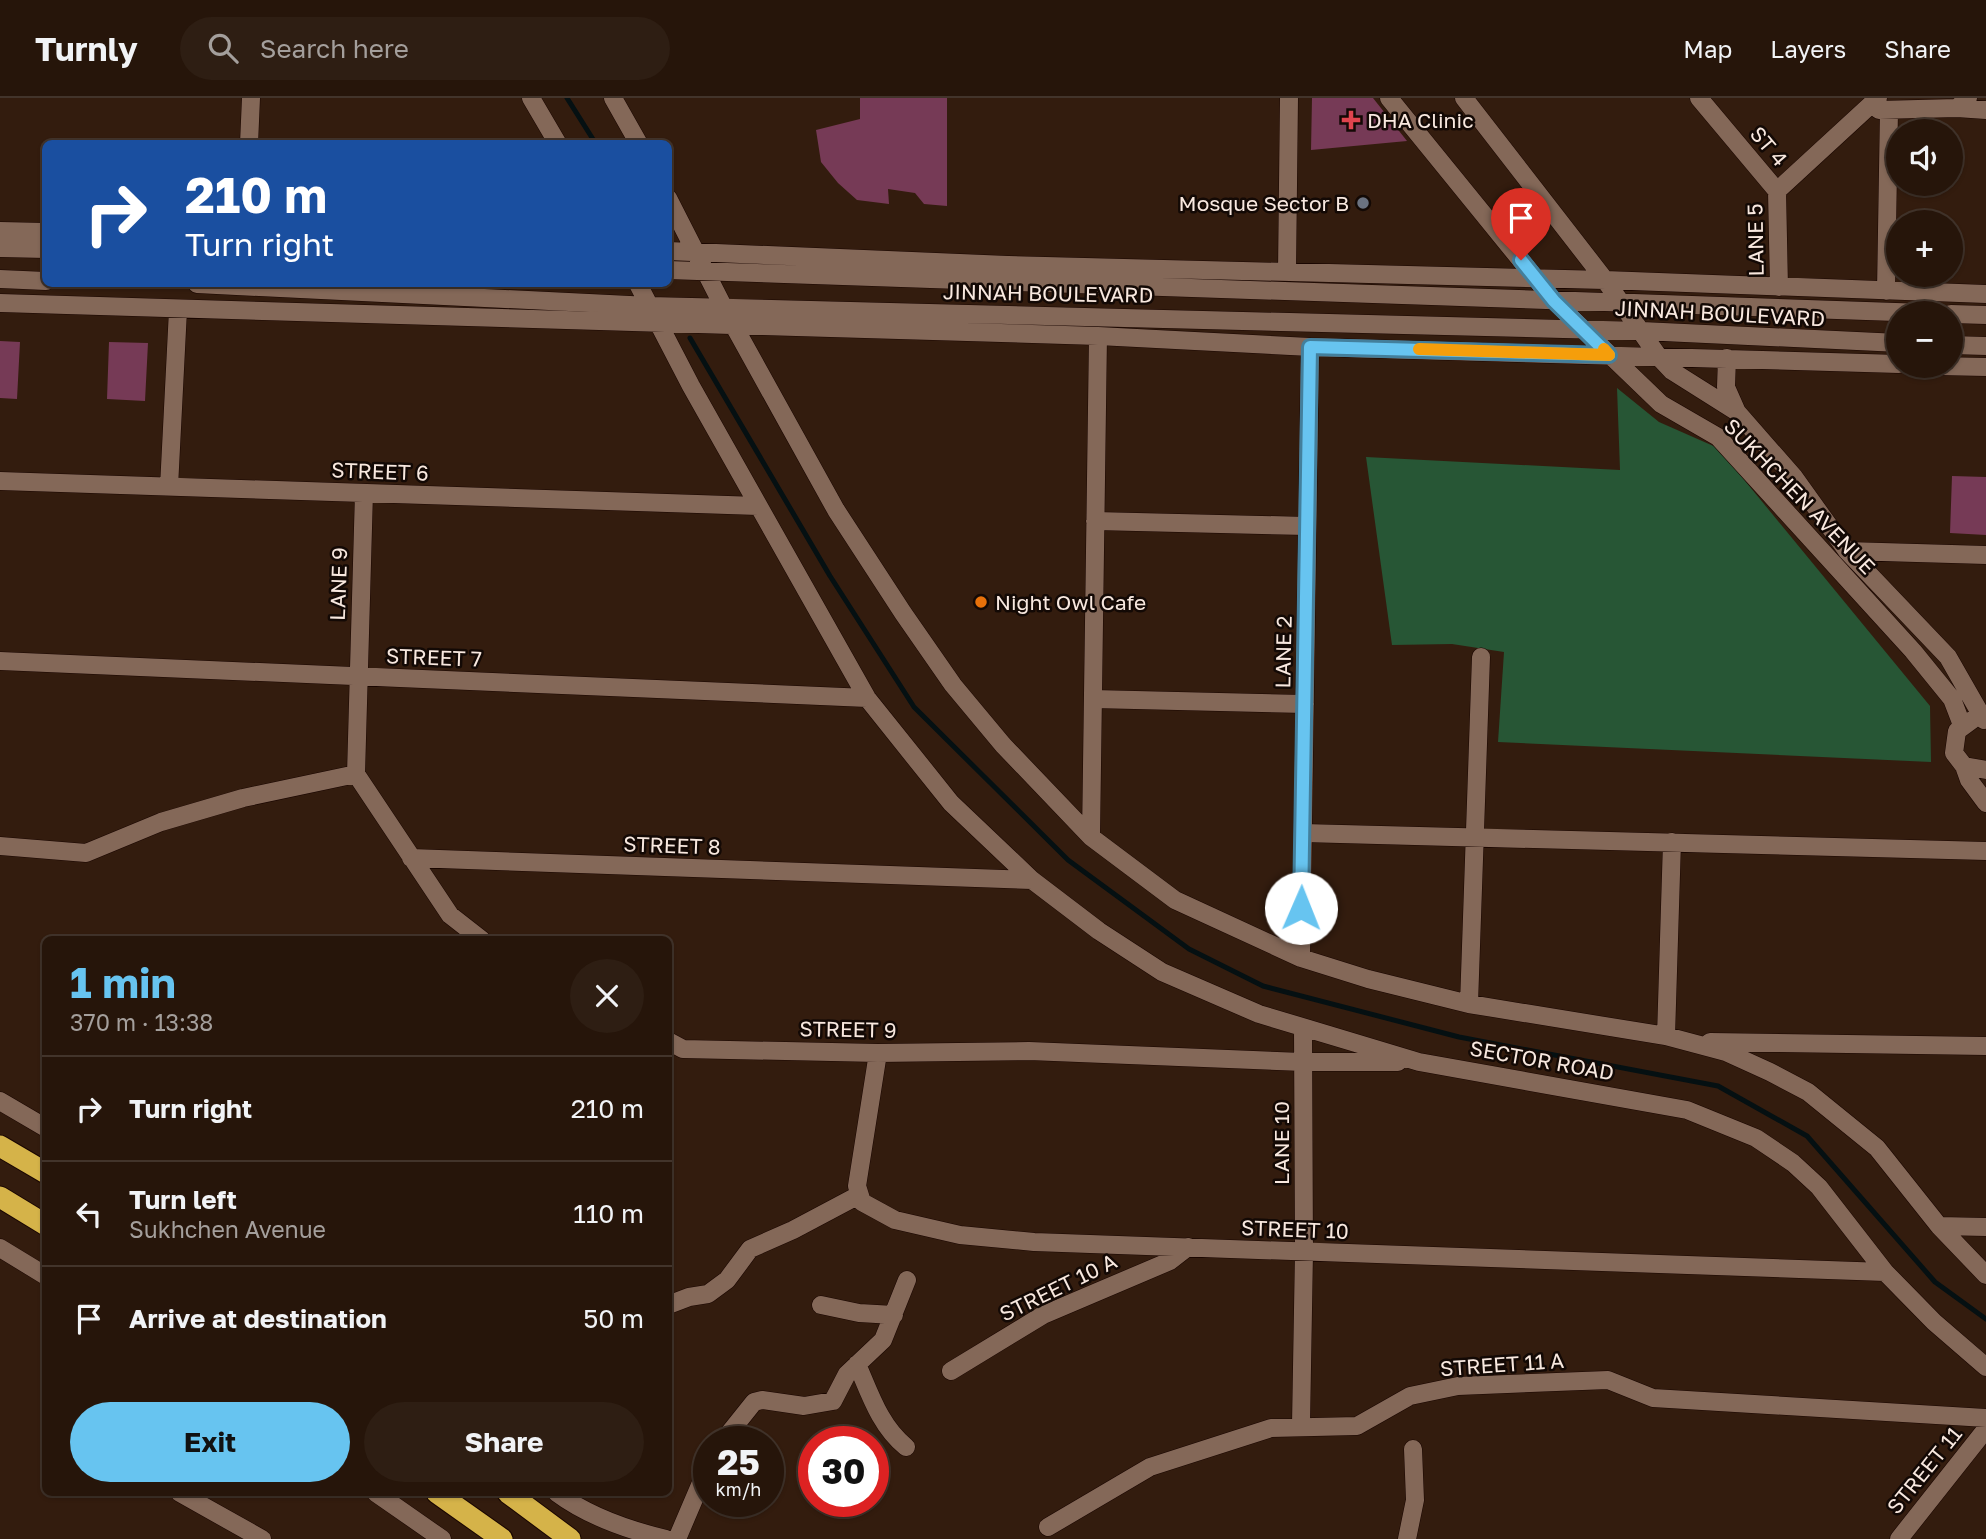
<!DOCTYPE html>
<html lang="en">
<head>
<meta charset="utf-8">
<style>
	:root { --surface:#26150a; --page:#2e1e13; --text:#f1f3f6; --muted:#a49f9c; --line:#42342b; --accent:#67c4f0 }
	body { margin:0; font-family:"Golos Text",sans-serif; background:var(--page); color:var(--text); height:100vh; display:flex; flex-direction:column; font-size:26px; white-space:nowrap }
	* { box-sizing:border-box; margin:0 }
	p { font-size:23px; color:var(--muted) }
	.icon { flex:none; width:38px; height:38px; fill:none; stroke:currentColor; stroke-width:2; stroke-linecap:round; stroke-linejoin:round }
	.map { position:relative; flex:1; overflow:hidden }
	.details { position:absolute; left:42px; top:838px; width:630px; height:560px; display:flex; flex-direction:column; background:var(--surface); border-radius:10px; box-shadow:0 2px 5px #0004,0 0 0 2px var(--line) }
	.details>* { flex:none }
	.guide { position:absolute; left:42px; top:42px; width:630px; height:147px; border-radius:10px; box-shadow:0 2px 5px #0004,0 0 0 2px var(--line); background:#1a4fa0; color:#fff; overflow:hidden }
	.buttons { position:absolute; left:1886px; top:21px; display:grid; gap:14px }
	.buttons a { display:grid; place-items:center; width:77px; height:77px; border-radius:50%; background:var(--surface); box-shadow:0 2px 5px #0004,0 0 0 2px var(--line); font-size:35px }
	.speed { position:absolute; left:693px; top:1328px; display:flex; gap:14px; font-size:35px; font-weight:700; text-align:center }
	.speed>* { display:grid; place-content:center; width:91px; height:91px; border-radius:50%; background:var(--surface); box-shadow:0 2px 5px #0004,0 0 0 2px var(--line); line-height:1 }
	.speed small { font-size:18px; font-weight:400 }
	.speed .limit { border:10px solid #d22; background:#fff; color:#111 }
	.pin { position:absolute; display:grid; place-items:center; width:60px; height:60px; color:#fff; margin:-72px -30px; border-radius:50% 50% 50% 0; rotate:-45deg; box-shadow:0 0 7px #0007 }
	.pin .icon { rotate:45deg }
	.me { position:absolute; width:77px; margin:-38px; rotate:1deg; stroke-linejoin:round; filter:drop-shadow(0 0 5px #0008) }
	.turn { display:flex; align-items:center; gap:24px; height:147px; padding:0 28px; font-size:32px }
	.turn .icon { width:91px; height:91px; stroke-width:2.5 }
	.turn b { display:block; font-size:49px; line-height:60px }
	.round { display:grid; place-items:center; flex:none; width:74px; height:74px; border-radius:37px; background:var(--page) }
	.headline { display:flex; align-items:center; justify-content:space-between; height:119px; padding:0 28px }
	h1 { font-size:42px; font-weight:700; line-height:52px; color:var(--accent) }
	.cta { display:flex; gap:14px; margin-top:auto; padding:14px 28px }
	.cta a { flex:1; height:80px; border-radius:42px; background:var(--accent); color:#111; font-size:28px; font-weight:700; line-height:80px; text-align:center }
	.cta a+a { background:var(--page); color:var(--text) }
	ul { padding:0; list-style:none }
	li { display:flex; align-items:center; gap:21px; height:105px; padding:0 28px; border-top:2px solid var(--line) }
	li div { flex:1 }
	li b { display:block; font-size:26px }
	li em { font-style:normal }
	header { display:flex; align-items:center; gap:42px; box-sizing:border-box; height:98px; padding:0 35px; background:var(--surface); border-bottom:2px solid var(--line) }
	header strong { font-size:33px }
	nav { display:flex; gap:38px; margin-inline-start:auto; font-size:24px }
	.search { width:490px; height:63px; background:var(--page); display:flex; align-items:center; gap:18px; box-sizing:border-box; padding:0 24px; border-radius:38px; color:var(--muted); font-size:26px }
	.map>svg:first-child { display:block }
	.green { fill:#275635 }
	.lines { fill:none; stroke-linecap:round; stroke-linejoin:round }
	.stream { stroke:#051012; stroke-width:5 }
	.building { fill:#763a56 }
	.minor-casing { stroke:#1a0600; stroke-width:19 }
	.highway-casing { stroke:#1a0600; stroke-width:23 }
	.minor { stroke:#846858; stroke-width:18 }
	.highway { stroke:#d5b349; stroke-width:21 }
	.route-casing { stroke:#437f9c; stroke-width:18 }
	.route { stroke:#67c4f0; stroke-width:12 }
	.slow { stroke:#f59e0b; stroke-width:12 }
	.health-dot { fill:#e0444e; stroke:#130905; stroke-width:2.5 }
	.worship-dot { fill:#6b7280; stroke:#130905; stroke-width:2.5 }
	.food-dot { fill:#e8710a; stroke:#130905; stroke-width:2.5 }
	.labels { text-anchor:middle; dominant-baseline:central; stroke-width:5; stroke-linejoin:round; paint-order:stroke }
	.poi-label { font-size:21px; fill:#f8e8df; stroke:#130905; text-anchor:start }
	.street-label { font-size:21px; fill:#f8e8df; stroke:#130905 }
</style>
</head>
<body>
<header>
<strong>Turnly</strong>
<div class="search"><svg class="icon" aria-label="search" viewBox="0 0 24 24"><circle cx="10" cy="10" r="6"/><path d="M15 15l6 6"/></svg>Search here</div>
<nav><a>Map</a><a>Layers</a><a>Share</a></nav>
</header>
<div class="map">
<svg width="1986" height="1441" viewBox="0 0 1986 1441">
	<rect width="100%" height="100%" fill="#331c0e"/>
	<path class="green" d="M 1617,290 L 1659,324 L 1718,350 L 1930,608 L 1931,664 L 1498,644 L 1504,554 L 1452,546 L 1392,547 L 1366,359 L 1620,372 Z"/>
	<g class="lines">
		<path class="stream" d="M 567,0 L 596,46
			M 690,240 L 830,478 L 914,609 L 1068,762 L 1189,851 L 1263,888 L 1459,939 L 1718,988 L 1807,1038 L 1935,1184 L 1986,1221"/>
	</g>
	<path class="building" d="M 860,0 L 947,0 L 947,108 L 924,106 L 915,95 L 888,91 L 889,106 L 857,102 L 838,85 L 821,64 L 816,32 L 860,21 Z
		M 1312,0 L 1373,0 L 1407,43 L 1311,52 Z
		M 0,243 L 20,244 L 17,301 L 0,300 Z
		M 109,244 L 148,245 L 145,303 L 107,301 Z
		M 1952,378 L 1986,379 L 1986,437 L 1950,435 Z"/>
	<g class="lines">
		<g class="minor-casing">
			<path id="minor" d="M 531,0 L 558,46
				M 613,0 L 639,46
				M 1389,0 L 1554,203 L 1661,306 L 1718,339 L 1913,553 L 1952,601 L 1962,627
				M 1464,0 L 1605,182 L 1658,258 L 1672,273 L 1737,314 L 1794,379 L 1847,453 L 1948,559 L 1984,622
				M 1699,0 L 1777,93
				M 1968,0 L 1957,10 L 1986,12
				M 1879,12 L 1957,10
				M 249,46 L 251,0
				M 1777,93 L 1878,0
				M 1777,93 L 1779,189
				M 668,100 L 724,210 L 836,412 L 903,515 L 953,587 L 1003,647 L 1091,739 L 1175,802 L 1301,860 L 1368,881 L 1469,906 L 1666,938 L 1726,954 L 1770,974 L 1808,994 L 1877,1050 L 1939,1128 L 1986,1177
				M 0,133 L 46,134
				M 0,150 L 46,151
				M 668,153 L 1008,167 L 1605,182 L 1986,196
				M 668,172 L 1925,215
				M 1287,174 L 1289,0
				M 0,181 L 46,183
				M 197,186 L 650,208 L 1642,233 L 1899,245
				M 638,186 L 691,288 L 867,600 L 951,705 L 1032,782 L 1099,833 L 1162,874 L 1259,916 L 1419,964 L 1687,1012 L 1756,1040 L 1793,1065 L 1819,1089 L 1885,1174 L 1934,1224 L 1986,1269
				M 1886,193 L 1889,12
				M 0,205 L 1098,238 L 1310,249 L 1899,266
				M 1951,216 L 1986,217
				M 1951,247 L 1986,248
				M 1727,260 L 1726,289 L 1737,314
				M 1938,268 L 1986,269
				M 0,383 L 758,408
				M 169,389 L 178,212
				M 1095,423 L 1307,428
				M 1847,453 L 1986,457
				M 0,563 L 867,600
				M 1093,601 L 1305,606
				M 1972,622 L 1957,633 L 1954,655 L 1964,668 L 1986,672
				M 1964,668 L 1969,682 L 1986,705
				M 356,676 L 450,817 L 482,842
				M 1303,735 L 1986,753
				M 1091,739 L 1098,238
				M 0,748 L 86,755 L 161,724 L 243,700 L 356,676 L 364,395
				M 411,760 L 1032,782
				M 1301,860 L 1310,249
				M 1469,906 L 1481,559
				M 1666,938 L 1672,744
				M 668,943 L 683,951 L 878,955 L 1029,953 L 1303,964 L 1398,964
				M 1710,944 L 1986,948
				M 878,955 L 857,1088 L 862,1104 L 895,1122 L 960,1137 L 1034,1144 L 1885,1174
				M 0,1003 L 46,1030
				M 1939,1128 L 1986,1129
				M 0,1150 L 46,1178
				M 668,1207 L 689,1199 L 708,1196 L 727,1182 L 750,1151 L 793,1132 L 859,1097
				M 821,1207 L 859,1215 L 894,1217
				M 857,1266 C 870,1296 880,1328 906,1349
				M 951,1273 L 1043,1217 L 1170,1163 L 1188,1149
				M 1301,1327 L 1304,1154 L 1303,931
				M 722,1344 L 754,1304 L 762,1302 L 804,1308 L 833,1303 L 847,1276 L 883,1242 L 907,1182
				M 180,1395 L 262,1441
				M 376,1395 L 442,1441
				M 557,1395 C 588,1418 628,1432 666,1441
				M 1048,1429 L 1150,1369 L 1271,1330 L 1357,1328 L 1410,1298 L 1458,1288 L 1608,1282 L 1653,1300 L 1986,1320
				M 677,1441 L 709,1366
				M 1407,1441 L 1415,1402 L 1413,1351
				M 1899,1441 L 1986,1331"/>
		</g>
		<g class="highway-casing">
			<path id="highway" d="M 0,1048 L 46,1075
				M 0,1099 L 46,1127
				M 437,1395 L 502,1441
				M 508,1395 L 570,1441"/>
		</g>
		<use href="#minor" class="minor"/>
		<use href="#highway" class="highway"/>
	</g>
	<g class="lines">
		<g class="route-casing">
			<path id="route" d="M 1301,810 L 1310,249 L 1609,257 L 1554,203 L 1521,162"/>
		</g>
		<use href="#route" class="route"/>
		<path class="slow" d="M 1419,251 L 1609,257 L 1604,251"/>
	</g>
	<path class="health-dot" d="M1347.5 11.5h7v7h7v7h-7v7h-7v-7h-7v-7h7z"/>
	<circle class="worship-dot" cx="1363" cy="105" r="7"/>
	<circle class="food-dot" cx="981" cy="504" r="7"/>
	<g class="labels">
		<g class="poi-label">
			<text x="1367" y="22">DHA Clinic</text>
			<text x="1349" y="105" text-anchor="end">Mosque Sector B</text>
			<text x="995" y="504">Night Owl Cafe</text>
		</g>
		<g class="street-label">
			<text transform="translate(1769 48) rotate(50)">ST 4</text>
			<text transform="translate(1755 142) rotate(-91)">LANE 5</text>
			<text transform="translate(1048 195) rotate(1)">JINNAH BOULEVARD</text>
			<text transform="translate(1720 215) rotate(3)">JINNAH BOULEVARD</text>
			<text transform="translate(380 373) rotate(2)">STREET 6</text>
			<text transform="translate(1800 398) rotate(46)">SUKHCHEN AVENUE</text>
			<text transform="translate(338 486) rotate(-88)">LANE 9</text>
			<text transform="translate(1283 554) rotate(-89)">LANE 2</text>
			<text transform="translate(434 559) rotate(2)">STREET 7</text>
			<text transform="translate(672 747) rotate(2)">STREET 8</text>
			<text transform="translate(848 931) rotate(1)">STREET 9</text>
			<text transform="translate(1542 962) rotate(10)">SECTOR ROAD</text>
			<text transform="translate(1281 1045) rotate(-90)">LANE 10</text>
			<text transform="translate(1295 1131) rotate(2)">STREET 10</text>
			<text transform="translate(1058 1189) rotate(-26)">STREET 10 A</text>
			<text transform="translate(1502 1266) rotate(-4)">STREET 11 A</text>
			<text transform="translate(1924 1372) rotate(-51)">STREET 11</text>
		</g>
	</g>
</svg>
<div class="buttons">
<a><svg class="icon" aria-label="sound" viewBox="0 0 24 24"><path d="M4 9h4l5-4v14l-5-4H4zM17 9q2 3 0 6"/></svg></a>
<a>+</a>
<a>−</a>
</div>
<div class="speed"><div>25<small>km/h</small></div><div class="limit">30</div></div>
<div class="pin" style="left:1521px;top:162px;background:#d93025"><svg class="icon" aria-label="arrive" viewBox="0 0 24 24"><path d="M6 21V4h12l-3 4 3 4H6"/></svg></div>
<svg class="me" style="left:1301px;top:810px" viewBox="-20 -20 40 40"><circle r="19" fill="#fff"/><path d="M0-13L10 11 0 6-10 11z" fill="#67c4f0"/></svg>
<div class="guide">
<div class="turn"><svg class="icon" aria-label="right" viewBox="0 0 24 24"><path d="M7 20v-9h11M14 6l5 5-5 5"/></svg><div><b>210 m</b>Turn right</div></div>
</div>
<section class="details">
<div class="headline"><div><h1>1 min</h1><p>370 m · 13:38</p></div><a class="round"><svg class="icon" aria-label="close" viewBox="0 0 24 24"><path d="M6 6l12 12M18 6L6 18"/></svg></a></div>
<ul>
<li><svg class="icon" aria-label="right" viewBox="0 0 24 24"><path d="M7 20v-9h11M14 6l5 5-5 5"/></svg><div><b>Turn right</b></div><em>210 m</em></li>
<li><svg class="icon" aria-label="left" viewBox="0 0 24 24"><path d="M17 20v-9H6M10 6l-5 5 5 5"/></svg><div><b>Turn left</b><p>Sukhchen Avenue</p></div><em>110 m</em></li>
<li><svg class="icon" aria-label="arrive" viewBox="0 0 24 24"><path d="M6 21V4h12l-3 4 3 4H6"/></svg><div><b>Arrive at destination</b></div><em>50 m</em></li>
</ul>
<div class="cta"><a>Exit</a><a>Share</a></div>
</section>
</div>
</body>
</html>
